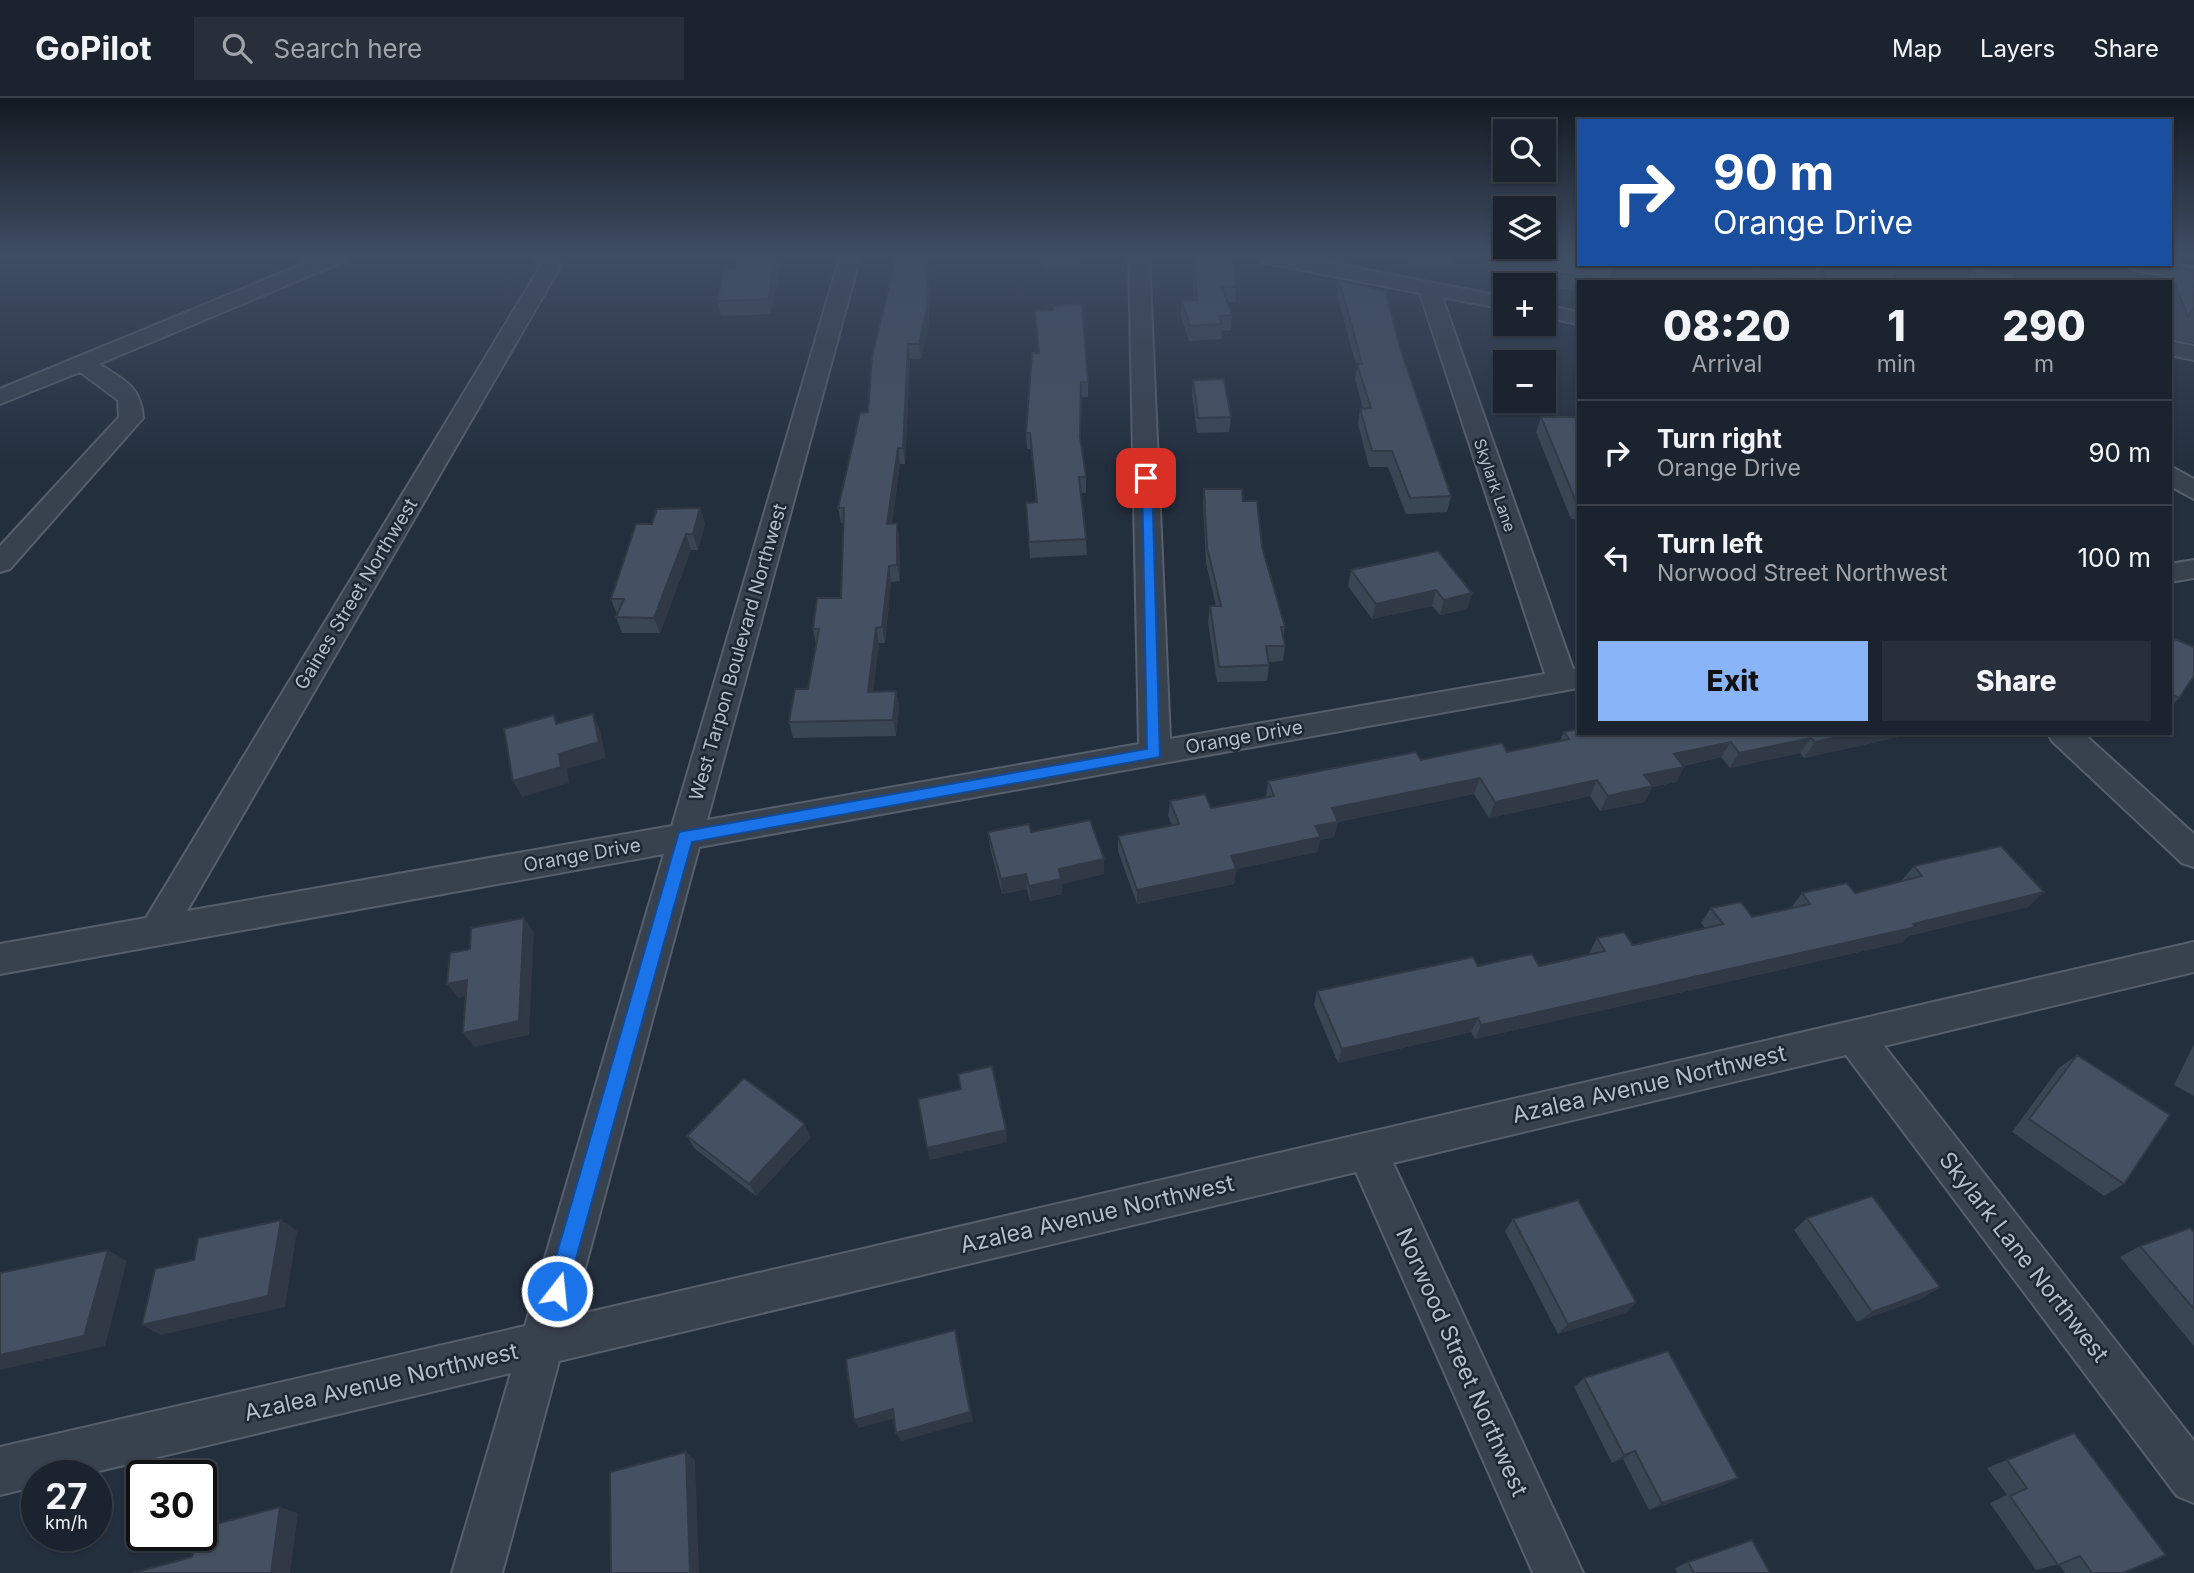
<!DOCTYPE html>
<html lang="en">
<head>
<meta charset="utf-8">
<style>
	:root { --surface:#1b232e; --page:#282f3a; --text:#f1f3f6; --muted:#a0a4aa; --line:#39404a; --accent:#8ab4f8 }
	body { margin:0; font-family:Inter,sans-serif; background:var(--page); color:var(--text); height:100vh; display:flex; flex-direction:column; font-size:26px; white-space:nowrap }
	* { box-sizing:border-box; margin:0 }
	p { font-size:23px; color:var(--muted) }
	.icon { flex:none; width:38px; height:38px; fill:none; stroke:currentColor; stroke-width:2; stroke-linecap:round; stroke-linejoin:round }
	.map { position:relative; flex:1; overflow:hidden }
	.drawer { position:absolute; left:1577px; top:182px; width:595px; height:455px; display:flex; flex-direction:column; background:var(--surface); border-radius:0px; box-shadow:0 2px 5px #0004,0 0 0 2px var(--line) }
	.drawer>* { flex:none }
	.top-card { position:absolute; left:1577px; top:21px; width:595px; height:147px; border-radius:0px; box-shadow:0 2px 5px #0004,0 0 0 2px var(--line); background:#1a4fa0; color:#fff; overflow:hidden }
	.tools { position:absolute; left:1493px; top:21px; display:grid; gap:14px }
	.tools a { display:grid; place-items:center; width:63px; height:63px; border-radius:0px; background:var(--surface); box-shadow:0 2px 5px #0004,0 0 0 2px var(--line); font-size:35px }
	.speed { position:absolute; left:21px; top:1362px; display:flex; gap:14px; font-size:35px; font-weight:700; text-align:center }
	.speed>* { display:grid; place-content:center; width:91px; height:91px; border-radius:50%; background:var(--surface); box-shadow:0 2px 5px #0004,0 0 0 2px var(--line); line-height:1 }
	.speed small { font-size:18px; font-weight:400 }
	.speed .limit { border:4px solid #111; border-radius:10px; background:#fff; color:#111 }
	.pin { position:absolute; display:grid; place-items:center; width:60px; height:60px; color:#fff; margin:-30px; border-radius:14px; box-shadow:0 4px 10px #0006 }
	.me { position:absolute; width:77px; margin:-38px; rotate:16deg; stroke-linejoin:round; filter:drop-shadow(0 0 5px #0008) }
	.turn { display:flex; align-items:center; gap:24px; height:147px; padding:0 21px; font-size:32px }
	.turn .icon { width:91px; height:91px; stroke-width:2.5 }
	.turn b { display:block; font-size:49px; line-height:60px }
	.eta { display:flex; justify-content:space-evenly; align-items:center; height:119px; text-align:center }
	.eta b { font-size:42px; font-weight:800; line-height:49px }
	.primary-button { display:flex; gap:14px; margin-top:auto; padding:14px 21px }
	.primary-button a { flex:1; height:80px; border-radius:0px; background:var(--accent); color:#111; font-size:28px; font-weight:800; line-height:80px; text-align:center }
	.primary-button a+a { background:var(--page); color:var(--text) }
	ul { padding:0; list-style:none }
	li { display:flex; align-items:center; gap:21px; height:105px; padding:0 21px; border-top:2px solid var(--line) }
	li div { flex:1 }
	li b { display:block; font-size:26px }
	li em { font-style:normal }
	header { display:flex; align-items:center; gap:42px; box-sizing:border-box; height:98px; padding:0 35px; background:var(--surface); border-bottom:2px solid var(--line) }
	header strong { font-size:33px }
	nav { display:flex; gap:38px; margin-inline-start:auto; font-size:24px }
	.search { width:490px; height:63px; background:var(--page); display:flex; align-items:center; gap:18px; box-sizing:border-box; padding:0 24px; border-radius:0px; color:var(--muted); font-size:26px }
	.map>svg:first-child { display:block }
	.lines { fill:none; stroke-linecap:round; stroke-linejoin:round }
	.minor-casing { stroke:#565f6c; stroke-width:4 }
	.minor { fill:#38414e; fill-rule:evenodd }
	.wall { fill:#3b4654 }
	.shaded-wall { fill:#303945 }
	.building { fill:#455162; stroke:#303945; stroke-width:2 }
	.route { fill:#1a73e8; stroke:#114b97; stroke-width:2 }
	.labels { text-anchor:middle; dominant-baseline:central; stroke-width:5; stroke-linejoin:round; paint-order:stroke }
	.far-street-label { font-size:16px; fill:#b4bcc9; stroke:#1d2633 }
	.street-label { font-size:19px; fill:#b4bcc9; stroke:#1d2633 }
	.near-street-label { font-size:23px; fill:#b4bcc9; stroke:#1d2633 }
</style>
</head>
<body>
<header>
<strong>GoPilot</strong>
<div class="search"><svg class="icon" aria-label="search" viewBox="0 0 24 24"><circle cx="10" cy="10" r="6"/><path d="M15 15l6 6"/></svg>Search here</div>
<nav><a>Map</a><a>Layers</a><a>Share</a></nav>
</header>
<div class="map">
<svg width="2194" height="1475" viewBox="0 0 2194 1475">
	<rect width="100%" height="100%" fill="#242f3e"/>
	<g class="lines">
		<g class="minor-casing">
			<path id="minor" d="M 320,159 L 348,159 L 345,163 L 99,266 C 124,282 141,288 143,320 L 10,471 L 0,474 L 0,448 L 119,319 L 118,302 L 80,274 L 0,306 L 0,291 Z
				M 535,159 L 555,159 L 560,169 L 187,813 L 672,728 L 840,159 L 860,159 L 707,722 L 1139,646 L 1129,159 L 1149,159 L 1170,641 L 1545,576 L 1420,195 L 1266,165 L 1256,159 L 1300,159 L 1505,199 L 1505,211 L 1442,199 L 1573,571 L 1578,570 L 1578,590 L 699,749 L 572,1218 L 2194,844 L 2194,874 L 1884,948 L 2194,1343 L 2194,1405 L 2177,1398 L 1846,957 L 1393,1065 L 1583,1475 L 1533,1475 L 1356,1074 L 559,1263 L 502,1475 L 452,1475 L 511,1275 L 82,1377 L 37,1377 L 37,1388 L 0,1397 L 0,1349 L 525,1228 L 664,756 L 0,876 L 0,846 L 146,820 L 540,169 Z
				M 2125,166 L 2170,166 L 2194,170 L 2194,182 L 2135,172 Z
				M 1544,207 L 1578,214 L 1578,226 L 1544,219 Z
				M 2170,243 L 2194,248 L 2194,262 L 2170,257 Z
				M 2170,368 L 2194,381 L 2194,401 L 2170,388 Z
				M 2194,462 L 2194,480 L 2170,484 L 2170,466 Z
				M 2048,635 L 2083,635 L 2194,736 L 2194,769 L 2182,765 L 2052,643 Z"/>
		</g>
		<use href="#minor" class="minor"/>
	</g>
	<path class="wall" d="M 738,159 L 782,159 L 771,216 L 721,218 L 717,203 L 735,172 Z
		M 894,159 L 928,159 L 929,225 L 921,261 L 910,261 L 905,366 L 900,366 L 892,425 L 897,425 L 899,441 L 900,483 L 891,484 L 885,545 L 879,545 L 873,593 L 896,593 L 899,608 L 896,638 L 793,640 L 789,624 L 808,591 L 816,546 L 813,531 L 841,500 L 844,425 L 841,425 L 838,410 L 868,314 L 893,172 Z
		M 1040,159 L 1079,159 L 1079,169 L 1042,171 Z
		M 1191,159 L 1232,159 L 1236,189 L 1235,204 L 1227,204 L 1232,217 L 1231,232 L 1222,233 L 1221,241 L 1189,243 L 1181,218 L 1182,203 L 1195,202 Z
		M 1398,159 L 1456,159 L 1451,167 L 1427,163 L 1425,166 L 1398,161 Z
		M 1614,166 L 1608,184 L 1578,184 L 1578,193 L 1550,190 L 1554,175 Z
		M 1724,166 L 1822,166 L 1814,183 L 1724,167 Z
		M 1825,166 L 1897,166 L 1898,170 L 1890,184 L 1837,184 L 1825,182 Z
		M 1974,169 L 2015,184 L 1965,184 Z
		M 2169,170 L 2194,173 L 2194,245 L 2172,241 L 2170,244 L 2170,184 L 2159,184 Z
		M 1339,182 L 1401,253 L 1451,398 L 1447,414 L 1406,416 L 1388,369 L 1369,369 L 1358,326 L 1360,311 L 1363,311 L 1355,281 L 1357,270 L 1337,197 Z
		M 1035,213 L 1088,284 L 1088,299 L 1082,299 L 1080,342 L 1086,379 L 1086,395 L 1081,395 L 1086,441 L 1087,457 L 1030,460 L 1026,405 L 1036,404 L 1031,351 L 1027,351 L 1026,335 L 1038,255 Z
		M 1193,282 L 1231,319 L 1229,334 L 1197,335 L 1192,297 Z
		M 1541,319 L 1578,319 L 1578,421 L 1571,421 L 1536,334 Z
		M 1204,391 L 1243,403 L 1262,449 L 1285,529 L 1283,539 L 1285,548 L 1283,563 L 1269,564 L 1269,567 L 1267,583 L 1217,584 L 1208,524 L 1210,508 L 1216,508 L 1206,465 L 1203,407 Z
		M 700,410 L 705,426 L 698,452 L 691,452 L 660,535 L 622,535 L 616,519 L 617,517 L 611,501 L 652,426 Z
		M 1351,472 L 1472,495 L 1467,511 L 1440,517 L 1432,508 L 1372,521 L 1348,488 Z
		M 2170,539 L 2179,600 L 2170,609 Z
		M 1564,634 L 1578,635 L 1917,635 L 1804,660 L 1800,655 L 1730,670 L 1721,659 L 1683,668 L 1684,669 L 1676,684 L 1652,689 L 1644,704 L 1600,713 L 1590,698 L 1489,720 L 1474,696 L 1338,724 L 1334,739 L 1320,742 L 1317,754 L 1236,771 L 1234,786 L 1137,806 L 1118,753 L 1118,738 L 1172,727 L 1168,718 L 1170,703 L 1211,710 L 1266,700 L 1268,683 L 1421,662 L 1507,654 L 1560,643 Z
		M 988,734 L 1031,734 L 1104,761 L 1104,776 L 1062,786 L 1062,796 L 1030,803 L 1027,791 L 1002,796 L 990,749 Z
		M 1914,768 L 2044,794 L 2028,809 L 1908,838 L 1903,844 L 1475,941 L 1471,934 L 1338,965 L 1314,907 L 1317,893 L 1478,868 L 1539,868 L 1590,856 L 1589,855 L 1597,840 L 1633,847 L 1705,830 L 1701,825 L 1711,810 L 1752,819 L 1791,810 L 1802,795 L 1855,795 L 1901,783 Z
		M 2194,946 L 2194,998 L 2174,987 Z
		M 2077,957 L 2124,1086 L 2104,1098 L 2012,1034 L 2059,970 Z
		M 687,1038 L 811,1039 L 756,1098 L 694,1050 Z
		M 1807,1120 L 1923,1200 L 1857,1224 L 1794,1132 Z
		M 1513,1121 L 1636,1204 L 1625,1215 L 1558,1236 L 1505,1133 Z
		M 2194,1134 L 2194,1248 L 2120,1159 L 2140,1148 Z
		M 1584,1280 L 1724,1387 L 1649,1412 L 1623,1361 L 1612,1365 L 1574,1289 Z
		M 2074,1335 L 2123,1475 L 2065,1475 L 2059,1466 L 2036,1472 L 1990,1405 L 2007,1397 L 1987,1370 Z
		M 1688,1464 L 1770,1475 L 1677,1475 L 1675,1470 Z"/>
	<path class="shaded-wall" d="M 776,159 L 782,159 L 771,216 L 768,201 Z
		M 927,159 L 928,159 L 929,225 L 921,261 L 919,246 Z
		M 908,246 L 910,261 L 905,366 L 903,350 Z
		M 898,350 L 900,366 L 890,441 L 887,426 Z
		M 700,410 L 705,426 L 698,452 L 693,436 Z
		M 897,425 L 899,441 L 900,483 L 897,467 Z
		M 686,436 L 691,452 L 660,535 L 654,520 Z
		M 889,468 L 891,484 L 885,545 L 882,529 Z
		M 1436,492 L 1432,508 L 1372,521 L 1376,506 Z
		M 1472,495 L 1467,511 L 1440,517 L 1444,502 Z
		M 876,530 L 879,545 L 871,609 L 868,594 Z
		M 896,593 L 899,608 L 896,638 L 893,622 Z
		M 593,616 L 600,632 L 606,660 L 567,671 L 569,685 L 522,699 L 513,683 L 559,656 Z
		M 1857,635 L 1917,635 L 1804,660 L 1815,644 Z
		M 1811,640 L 1800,655 L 1730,670 L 1739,655 Z
		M 1731,644 L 1721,659 L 1666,671 L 1674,656 Z
		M 1684,669 L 1676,684 L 1652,689 L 1644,704 L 1600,713 L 1608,698 L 1644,677 Z
		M 1480,680 L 1474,696 L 1338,724 L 1334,739 L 1320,742 L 1317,754 L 1236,771 L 1234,786 L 1137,806 L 1137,792 L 1315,728 L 1332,710 Z
		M 1597,682 L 1590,698 L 1489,720 L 1495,704 Z
		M 1104,761 L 1104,776 L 1062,786 L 1062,796 L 1030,803 L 1029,788 L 1059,771 Z
		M 1026,776 L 1027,791 L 1002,796 L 1001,781 Z
		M 2044,794 L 2028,809 L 1908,838 L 1903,844 L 1475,941 L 1481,927 Z
		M 524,820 L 534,834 L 529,937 L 474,949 L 463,935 Z
		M 467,882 L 478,896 L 458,900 L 447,886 Z
		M 1478,920 L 1471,934 L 1338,965 L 1342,951 Z
		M 805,1026 L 811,1039 L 756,1098 L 749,1086 Z
		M 1006,1032 L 1007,1044 L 930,1062 L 927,1050 Z
		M 281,1122 L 297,1133 L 285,1209 L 161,1237 L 142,1227 Z
		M 108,1152 L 127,1163 L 105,1248 L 0,1272 L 0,1257 Z
		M 1940,1189 L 1923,1200 L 1857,1224 L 1872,1214 Z
		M 1636,1204 L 1625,1215 L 1558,1236 L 1568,1226 Z
		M 955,1232 L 958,1242 L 973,1323 L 901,1343 L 896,1335 Z
		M 893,1311 L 897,1320 L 859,1330 L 854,1322 Z
		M 1635,1353 L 1623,1361 L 1612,1365 L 1624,1357 Z
		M 686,1354 L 695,1362 L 699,1475 L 690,1475 Z
		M 1738,1380 L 1724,1387 L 1649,1412 L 1662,1405 Z
		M 280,1409 L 298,1415 L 290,1475 L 271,1475 Z"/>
	<path class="building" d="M 738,159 L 776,159 L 768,201 L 717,203 L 724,172 L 735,172 Z
		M 894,159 L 927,159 L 927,210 L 919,246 L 908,246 L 903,350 L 898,350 L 887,426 L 897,425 L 897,467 L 889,468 L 882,529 L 876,530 L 868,594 L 896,593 L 893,622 L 789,624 L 795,591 L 808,591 L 819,531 L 813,531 L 817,500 L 841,500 L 844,410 L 838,410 L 860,315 L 868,314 L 872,259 L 893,172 Z
		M 1193,159 L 1232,159 L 1236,189 L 1222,189 L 1232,217 L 1219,218 L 1222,226 L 1190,228 L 1182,203 L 1197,202 Z
		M 1560,159 L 1578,159 L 1578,166 L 1614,166 L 1609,181 L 1554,175 Z
		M 1876,166 L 1897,166 L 1898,170 Z
		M 1974,169 L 2014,176 L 2015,184 L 1975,184 Z
		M 2169,170 L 2194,173 L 2194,212 L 2192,211 L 2188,219 Z
		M 1339,182 L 1385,193 L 1401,253 L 1451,398 L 1410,400 L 1392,353 L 1372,353 L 1360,311 L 1371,310 L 1357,266 L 1362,266 Z
		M 1082,206 L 1088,284 L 1081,284 L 1080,339 L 1086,379 L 1079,379 L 1086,441 L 1029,444 L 1026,405 L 1037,404 L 1030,335 L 1026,335 L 1032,255 L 1039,255 L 1035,213 L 1053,212 L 1052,208 Z
		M 1224,281 L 1231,319 L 1198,320 L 1193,282 Z
		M 1541,319 L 1578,319 L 1578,406 L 1577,406 Z
		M 1204,391 L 1242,391 L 1243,403 L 1257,403 L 1262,449 L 1285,529 L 1281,529 L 1285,548 L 1266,548 L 1269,567 L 1219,569 L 1210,508 L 1221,508 L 1207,449 Z
		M 700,410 L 693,436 L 686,436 L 654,520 L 616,519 L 624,501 L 611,501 L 636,426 L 652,426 L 657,411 Z
		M 1438,453 L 1472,495 L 1444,502 L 1436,492 L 1376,506 L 1351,472 Z
		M 2170,539 L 2194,549 L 2194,578 L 2179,600 L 2170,596 Z
		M 593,616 L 599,644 L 559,656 L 561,669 L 513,683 L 504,631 L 554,617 L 556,626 Z
		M 1578,631 L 1578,635 L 1857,635 L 1815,644 L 1811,640 L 1739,655 L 1731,644 L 1674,656 L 1684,669 L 1644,677 L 1653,688 L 1608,698 L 1597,682 L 1495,704 L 1480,680 L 1332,710 L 1338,724 L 1315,728 L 1321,739 L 1231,758 L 1236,771 L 1137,792 L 1118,738 L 1179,726 L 1170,703 L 1205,696 L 1211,710 L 1274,698 L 1268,683 L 1416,654 L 1421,662 L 1502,645 L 1507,654 L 1569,641 L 1564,634 Z
		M 1090,722 L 1104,761 L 1059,771 L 1061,781 L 1029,788 L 1026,776 L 1001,781 L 988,734 L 1029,726 L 1031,734 Z
		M 2001,748 L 2044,794 L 1913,826 L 1916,829 L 1481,927 L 1478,920 L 1342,951 L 1317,893 L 1473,859 L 1478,868 L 1532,856 L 1539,868 L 1605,853 L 1597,840 L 1624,834 L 1633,847 L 1723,826 L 1711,810 L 1741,804 L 1752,819 L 1810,806 L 1802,795 L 1847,785 L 1855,795 L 1922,778 L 1914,768 Z
		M 524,820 L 519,923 L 463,935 L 467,882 L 447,886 L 450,855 L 470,851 L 471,830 Z
		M 2077,957 L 2170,1017 L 2124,1086 L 2029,1021 Z
		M 992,968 L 1006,1032 L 927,1050 L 918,1001 L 961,991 L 958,976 Z
		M 744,980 L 805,1026 L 749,1086 L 687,1038 Z
		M 1872,1098 L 1940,1189 L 1872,1214 L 1807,1120 Z
		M 1578,1102 L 1636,1204 L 1568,1226 L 1513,1121 Z
		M 281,1122 L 268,1198 L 142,1227 L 155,1171 L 194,1162 L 198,1140 Z
		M 2190,1130 L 2194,1134 L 2194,1211 L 2140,1148 Z
		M 108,1152 L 84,1238 L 0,1257 L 0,1175 Z
		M 955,1232 L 970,1314 L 896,1335 L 893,1311 L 854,1322 L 846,1261 Z
		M 1668,1253 L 1738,1380 L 1662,1405 L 1635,1353 L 1624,1357 L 1584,1280 Z
		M 2074,1335 L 2166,1457 L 2123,1475 L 2092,1475 L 2080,1458 L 2058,1467 L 2010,1398 L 2027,1390 L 2007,1362 Z
		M 686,1354 L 690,1475 L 611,1475 L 610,1374 Z
		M 280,1409 L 271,1475 L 133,1475 L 192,1459 L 197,1437 L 201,1437 L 201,1430 Z
		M 1752,1442 L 1770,1475 L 1694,1475 L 1688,1464 Z"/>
	<linearGradient id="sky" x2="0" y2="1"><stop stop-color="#141a22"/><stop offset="0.43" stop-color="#3f4d63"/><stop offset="1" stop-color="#3f4d63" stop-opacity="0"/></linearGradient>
	<rect width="2194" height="366" fill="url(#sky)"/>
	<path class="route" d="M 1142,377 L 1152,380 L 1160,659 L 692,744 L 567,1193 L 564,1200 L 557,1203 L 549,1200 L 546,1193 L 679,734 L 1147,651 Z"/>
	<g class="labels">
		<g class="far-street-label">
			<text transform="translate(1495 387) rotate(71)">Skylark Lane</text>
		</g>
		<g class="street-label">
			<text transform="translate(356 496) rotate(-59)">Gaines Street Northwest</text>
			<text transform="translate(738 554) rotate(-74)">West Tarpon Boulevard Northwest</text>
			<text transform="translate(1244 639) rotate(-10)">Orange Drive</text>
			<text transform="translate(582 757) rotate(-10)">Orange Drive</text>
		</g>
		<g class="near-street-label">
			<text transform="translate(1649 986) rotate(-13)">Azalea Avenue Northwest</text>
			<text transform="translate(1097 1116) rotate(-13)">Azalea Avenue Northwest</text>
			<text transform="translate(2024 1159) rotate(52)">Skylark Lane Northwest</text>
			<text transform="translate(1462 1264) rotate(66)">Norwood Street Northwest</text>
			<text transform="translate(381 1284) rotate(-13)">Azalea Avenue Northwest</text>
		</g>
	</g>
</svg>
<div class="tools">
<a><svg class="icon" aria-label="search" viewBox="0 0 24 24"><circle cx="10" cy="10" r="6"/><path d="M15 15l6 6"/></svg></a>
<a><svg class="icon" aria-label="layers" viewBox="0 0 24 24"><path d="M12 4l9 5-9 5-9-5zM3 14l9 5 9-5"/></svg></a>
<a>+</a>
<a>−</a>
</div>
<div class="speed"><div>27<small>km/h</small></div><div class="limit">30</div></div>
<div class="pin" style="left:1146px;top:380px;background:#d93025"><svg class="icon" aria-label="arrive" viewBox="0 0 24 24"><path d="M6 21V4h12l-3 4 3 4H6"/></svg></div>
<svg class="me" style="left:557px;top:1193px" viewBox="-20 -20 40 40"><circle r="17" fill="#1a73e8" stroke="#fff" stroke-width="3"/><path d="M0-11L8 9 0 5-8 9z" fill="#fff"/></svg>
<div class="top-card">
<div class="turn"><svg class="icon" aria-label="right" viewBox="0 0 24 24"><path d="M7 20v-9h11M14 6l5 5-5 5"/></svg><div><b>90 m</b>Orange Drive</div></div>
</div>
<section class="drawer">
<div class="eta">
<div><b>08:20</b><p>Arrival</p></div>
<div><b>1</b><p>min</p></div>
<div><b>290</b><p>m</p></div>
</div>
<ul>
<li><svg class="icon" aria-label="right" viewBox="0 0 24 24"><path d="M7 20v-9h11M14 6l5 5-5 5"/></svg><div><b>Turn right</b><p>Orange Drive</p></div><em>90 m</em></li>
<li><svg class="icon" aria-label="left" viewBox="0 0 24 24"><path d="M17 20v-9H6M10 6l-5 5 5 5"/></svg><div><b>Turn left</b><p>Norwood Street Northwest</p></div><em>100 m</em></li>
</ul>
<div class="primary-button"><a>Exit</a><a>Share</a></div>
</section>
</div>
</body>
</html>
